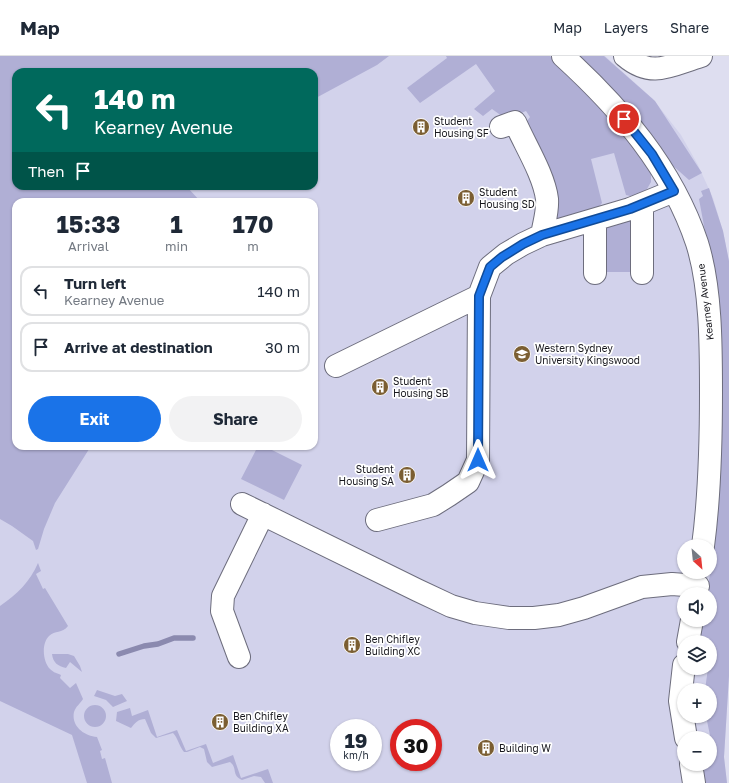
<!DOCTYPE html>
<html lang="en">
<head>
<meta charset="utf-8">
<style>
	:root { --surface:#fff; --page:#f2f2f3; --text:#1f2937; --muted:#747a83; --line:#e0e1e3; --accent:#1a73e8 }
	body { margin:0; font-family:"Golos Text",sans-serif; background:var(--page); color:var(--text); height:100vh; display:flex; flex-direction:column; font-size:15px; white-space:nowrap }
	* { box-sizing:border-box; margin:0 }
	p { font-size:13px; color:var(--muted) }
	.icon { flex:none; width:22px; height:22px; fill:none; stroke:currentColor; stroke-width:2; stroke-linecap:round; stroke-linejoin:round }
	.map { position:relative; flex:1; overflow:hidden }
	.sheet { position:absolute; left:12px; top:142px; width:306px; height:252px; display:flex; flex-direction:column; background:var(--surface); border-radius:12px; box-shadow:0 1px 3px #0004 }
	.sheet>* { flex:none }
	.banner { position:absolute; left:12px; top:12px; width:306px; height:122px; border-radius:12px; box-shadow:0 1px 3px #0004; background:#00695c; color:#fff; overflow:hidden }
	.needle { width:26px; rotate:153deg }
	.fabs { position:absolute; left:677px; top:483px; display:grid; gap:8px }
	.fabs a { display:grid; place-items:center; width:40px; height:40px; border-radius:50%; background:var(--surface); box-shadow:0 1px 3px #0004; font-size:20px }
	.speed { position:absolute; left:330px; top:663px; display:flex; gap:8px; font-size:20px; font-weight:700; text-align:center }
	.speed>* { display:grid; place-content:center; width:52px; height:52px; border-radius:50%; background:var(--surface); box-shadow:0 1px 3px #0004; line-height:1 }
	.speed small { font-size:10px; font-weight:400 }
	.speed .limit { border:6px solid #d22; background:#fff; color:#111 }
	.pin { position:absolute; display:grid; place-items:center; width:34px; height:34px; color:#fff; margin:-17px; border:2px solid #fff; border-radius:50%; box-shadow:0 1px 4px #0007 }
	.me { position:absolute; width:44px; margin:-22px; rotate:0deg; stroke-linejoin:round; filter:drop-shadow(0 0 3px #0008) }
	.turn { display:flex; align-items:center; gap:14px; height:84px; padding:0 16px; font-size:18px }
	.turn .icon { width:52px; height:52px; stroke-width:2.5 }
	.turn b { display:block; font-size:28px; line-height:34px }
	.then { display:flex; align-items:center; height:38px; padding:0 16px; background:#0003; gap:8px; font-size:15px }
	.eta { display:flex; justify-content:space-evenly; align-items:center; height:68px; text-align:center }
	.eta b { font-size:24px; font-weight:700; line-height:28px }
	.action { display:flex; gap:8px; margin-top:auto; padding:8px 16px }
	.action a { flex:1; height:46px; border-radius:24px; background:var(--accent); color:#fff; font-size:16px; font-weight:700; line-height:46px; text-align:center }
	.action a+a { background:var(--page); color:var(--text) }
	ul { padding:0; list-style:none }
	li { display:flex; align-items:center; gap:12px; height:50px; margin:0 8px 6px; padding:0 8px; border:2px solid var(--line); border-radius:12px }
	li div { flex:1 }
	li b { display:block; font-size:15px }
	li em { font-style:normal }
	header { display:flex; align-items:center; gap:24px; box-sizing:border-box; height:56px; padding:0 20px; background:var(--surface); border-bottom:1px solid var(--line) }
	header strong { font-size:19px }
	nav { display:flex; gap:22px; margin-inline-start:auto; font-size:14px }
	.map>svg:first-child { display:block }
	.built { fill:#d2d2eb; fill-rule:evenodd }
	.green { fill:#b0afd5 }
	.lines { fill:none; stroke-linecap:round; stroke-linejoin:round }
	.stream { stroke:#8b8aaf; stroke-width:5.5 }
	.minor-casing { stroke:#6d6d7d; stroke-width:24 }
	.minor { stroke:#fff; stroke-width:22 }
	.route-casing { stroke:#114b97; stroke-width:10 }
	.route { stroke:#1a73e8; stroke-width:7 }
	.labels { text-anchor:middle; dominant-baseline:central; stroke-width:3.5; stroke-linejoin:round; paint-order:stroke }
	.poi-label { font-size:10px; fill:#18181e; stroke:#fff; text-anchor:start }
	.street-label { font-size:10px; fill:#18181e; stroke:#fff }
</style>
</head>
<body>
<header>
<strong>Map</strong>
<nav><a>Map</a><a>Layers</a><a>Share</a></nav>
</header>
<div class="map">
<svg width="729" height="727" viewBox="0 0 729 727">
	<rect width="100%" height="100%" fill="#dedef0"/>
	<path class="built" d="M 0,0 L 605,0 L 653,43 L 681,79 L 698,109 L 713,142 L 723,175 L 729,206 L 729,620 L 724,701 L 727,727 L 0,727 ZM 16,16 L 314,16 L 314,130 L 16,130 ZM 16,146 L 314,146 L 314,390 L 16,390 ZM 684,490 L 710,490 L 710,516 L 684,516 ZM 684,538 L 710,538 L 710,564 L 684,564 ZM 684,586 L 710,586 L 710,612 L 684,612 ZM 684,634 L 710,634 L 710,660 L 684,660 ZM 339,672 L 373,672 L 373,706 L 339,706 ZM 399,672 L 433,672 L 433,706 L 399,706 ZM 684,682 L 710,682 L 710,708 L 684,708 Z"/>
	<path class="green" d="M 0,0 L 389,0 L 377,9 L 314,43 L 314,16 L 16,16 L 16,130 L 188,130 L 187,131 L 201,146 L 16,146 L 16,390 L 91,390 L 55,447 L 44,473 L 38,493 L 36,494 L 33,485 L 12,470 L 0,463 Z
		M 446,0 L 550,0 L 574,21 L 609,58 L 647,107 L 651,118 L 651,126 L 647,133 L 638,139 L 630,140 L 626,139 L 614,97 L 591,103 L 602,147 L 597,153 L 558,165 L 554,164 L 524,69 L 530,61 L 526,55 L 506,63 L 492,53 L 483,60 L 474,53 L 495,35 L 476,8 L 420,47 L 407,32 L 447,2 Z
		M 575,0 L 604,0 L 655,45 L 702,117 L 689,124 L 671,108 Z
		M 709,132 L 723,175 L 729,205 L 729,620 L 724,701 L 727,727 L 704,727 L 701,708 L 710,708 L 710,690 L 712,689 L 706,660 L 710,660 L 710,634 L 705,634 L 708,612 L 710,612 L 710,586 L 697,586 L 701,564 L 710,564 L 710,538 L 706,538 L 712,509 L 718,442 L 709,197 L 699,143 L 703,140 L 701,135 Z
		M 631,164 L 632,165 L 634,216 L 603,216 L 604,174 L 610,168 Z
		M 258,390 L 264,390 L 302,409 L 284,444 L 241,423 Z
		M 38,507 L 41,515 L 36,518 L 43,533 L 45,532 L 68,570 C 62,578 55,574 49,580 C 41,588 43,606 50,613 C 54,617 57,617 61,619 L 60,622 L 70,632 L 76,627 L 83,643 C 80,648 76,650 74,656 C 71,670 84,680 97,681 L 102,694 L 100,695 L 102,703 L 105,702 L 112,727 L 87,727 L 72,679 L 0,645 L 0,550 C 17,538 30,526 38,507 Z
		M 52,598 L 68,598 L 74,600 L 80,610 L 82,616 L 70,606 L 66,612 C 58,610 53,607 52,598 Z
		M 97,634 L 115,640 L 122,638 L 127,645 L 113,651 L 106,644 L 94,640 Z
		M84 660a11 11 0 1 1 22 0a11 11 0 1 1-22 0Z
		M 130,652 L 132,660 L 148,654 L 157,681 L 177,674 L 186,695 L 206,688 L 213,707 L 233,699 L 241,722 L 268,713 L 273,727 L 265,727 L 261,721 L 254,720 L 242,724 C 231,719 238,712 230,706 L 212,711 L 207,706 L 204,693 L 200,691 L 187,696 L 184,696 C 179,690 178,682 173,677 L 156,682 L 151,677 L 145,663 C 138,663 135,667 131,672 L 116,665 L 117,656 Z"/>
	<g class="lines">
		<path class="stream" d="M 119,598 L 144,590 L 158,588 L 174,582 L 193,582"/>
		<g class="minor-casing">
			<path id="minor" d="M 563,0 C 620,52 672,112 697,187 C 711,231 711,290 711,336 C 711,389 710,438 703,490
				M 625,0 C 652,23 671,9 701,0
				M 501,71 L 515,66 C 525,89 544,119 547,143 C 548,155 544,167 542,179
				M 642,149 L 642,217
				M 595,164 L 595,217
				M 336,310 L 479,240
				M 242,448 L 417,534 L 451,550 L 475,557 L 509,562 L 534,562 L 559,559 L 584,552 L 642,531 L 672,528 L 698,530
				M 377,464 L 433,449 L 449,439 L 468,426 L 478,404 L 479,240 L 490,211 L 506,198 L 523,188 L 542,179 L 630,153 L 674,135
				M 688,586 L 692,564
				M 239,601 L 222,555 L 223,540 L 263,458
				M 684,609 L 680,645 L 686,682
				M 691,708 L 694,727"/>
		</g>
		<use href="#minor" class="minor"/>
	</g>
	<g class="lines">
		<g class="route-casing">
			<path id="route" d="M 478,404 L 479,240 L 490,211 L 502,201 L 523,188 L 542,179 L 630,153 L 674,135 L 652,98 L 624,63"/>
		</g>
		<use href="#route" class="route"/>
	</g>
	<defs>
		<g id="building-disc" transform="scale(0.9)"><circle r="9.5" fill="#7b5e32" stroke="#fff"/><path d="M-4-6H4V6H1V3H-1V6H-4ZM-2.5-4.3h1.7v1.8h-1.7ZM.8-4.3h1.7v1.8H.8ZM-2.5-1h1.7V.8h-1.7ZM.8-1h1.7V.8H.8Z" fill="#fff"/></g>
		<g id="university-disc" transform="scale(0.9)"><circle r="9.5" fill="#7b5e32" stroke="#fff"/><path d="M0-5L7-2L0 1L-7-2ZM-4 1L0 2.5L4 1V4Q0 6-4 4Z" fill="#fff"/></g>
	</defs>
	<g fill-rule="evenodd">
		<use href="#building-disc" x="421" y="71"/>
		<use href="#building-disc" x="466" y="142"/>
		<use href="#university-disc" x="522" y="298"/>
		<use href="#building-disc" x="380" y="331"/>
		<use href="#building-disc" x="407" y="419"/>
		<use href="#building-disc" x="352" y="589"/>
		<use href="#building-disc" x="220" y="666"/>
		<use href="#building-disc" x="486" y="692"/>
	</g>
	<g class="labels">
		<g class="poi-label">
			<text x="434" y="65">Student<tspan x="434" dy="12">Housing SF</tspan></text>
			<text x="479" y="136">Student<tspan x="479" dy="12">Housing SD</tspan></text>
			<text x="535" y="292">Western Sydney<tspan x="535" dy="12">University Kingswood</tspan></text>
			<text x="393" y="325">Student<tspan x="393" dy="12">Housing SB</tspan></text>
			<text x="394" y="413" text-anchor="end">Student<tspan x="394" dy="12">Housing SA</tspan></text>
			<text x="365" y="583">Ben Chifley<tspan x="365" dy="12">Building XC</tspan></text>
			<text x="233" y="660">Ben Chifley<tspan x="233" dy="12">Building XA</tspan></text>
			<text x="499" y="692">Building W</text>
		</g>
		<g class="street-label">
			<text transform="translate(705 246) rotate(-97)">Kearney Avenue</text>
		</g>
	</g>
</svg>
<div class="fabs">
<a><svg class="needle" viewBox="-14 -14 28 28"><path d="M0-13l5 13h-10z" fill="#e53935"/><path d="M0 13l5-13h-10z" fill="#747a83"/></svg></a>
<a><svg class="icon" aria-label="sound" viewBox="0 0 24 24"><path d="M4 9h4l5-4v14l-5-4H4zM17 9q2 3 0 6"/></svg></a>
<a><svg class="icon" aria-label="layers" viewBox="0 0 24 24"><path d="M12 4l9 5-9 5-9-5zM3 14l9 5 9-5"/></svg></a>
<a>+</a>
<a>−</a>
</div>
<div class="speed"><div>19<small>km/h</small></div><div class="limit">30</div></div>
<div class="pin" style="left:624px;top:63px;background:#d93025"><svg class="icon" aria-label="arrive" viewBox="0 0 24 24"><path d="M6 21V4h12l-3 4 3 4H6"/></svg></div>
<svg class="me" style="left:478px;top:404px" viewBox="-20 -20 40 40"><path d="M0-17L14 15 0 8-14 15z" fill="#1a73e8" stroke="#fff" stroke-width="4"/></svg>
<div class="banner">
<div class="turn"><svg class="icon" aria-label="left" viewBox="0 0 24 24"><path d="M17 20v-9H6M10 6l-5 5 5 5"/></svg><div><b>140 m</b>Kearney Avenue</div></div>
<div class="then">Then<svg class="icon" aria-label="arrive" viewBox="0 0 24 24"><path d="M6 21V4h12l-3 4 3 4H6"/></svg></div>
</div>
<section class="sheet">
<div class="eta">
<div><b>15:33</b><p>Arrival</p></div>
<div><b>1</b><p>min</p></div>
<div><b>170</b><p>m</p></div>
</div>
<ul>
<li><svg class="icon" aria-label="left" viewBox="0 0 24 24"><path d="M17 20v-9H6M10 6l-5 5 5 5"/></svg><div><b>Turn left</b><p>Kearney Avenue</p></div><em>140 m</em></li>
<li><svg class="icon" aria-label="arrive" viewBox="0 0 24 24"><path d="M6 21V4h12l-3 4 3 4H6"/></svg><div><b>Arrive at destination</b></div><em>30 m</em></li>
</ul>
<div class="action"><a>Exit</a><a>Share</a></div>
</section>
</div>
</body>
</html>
